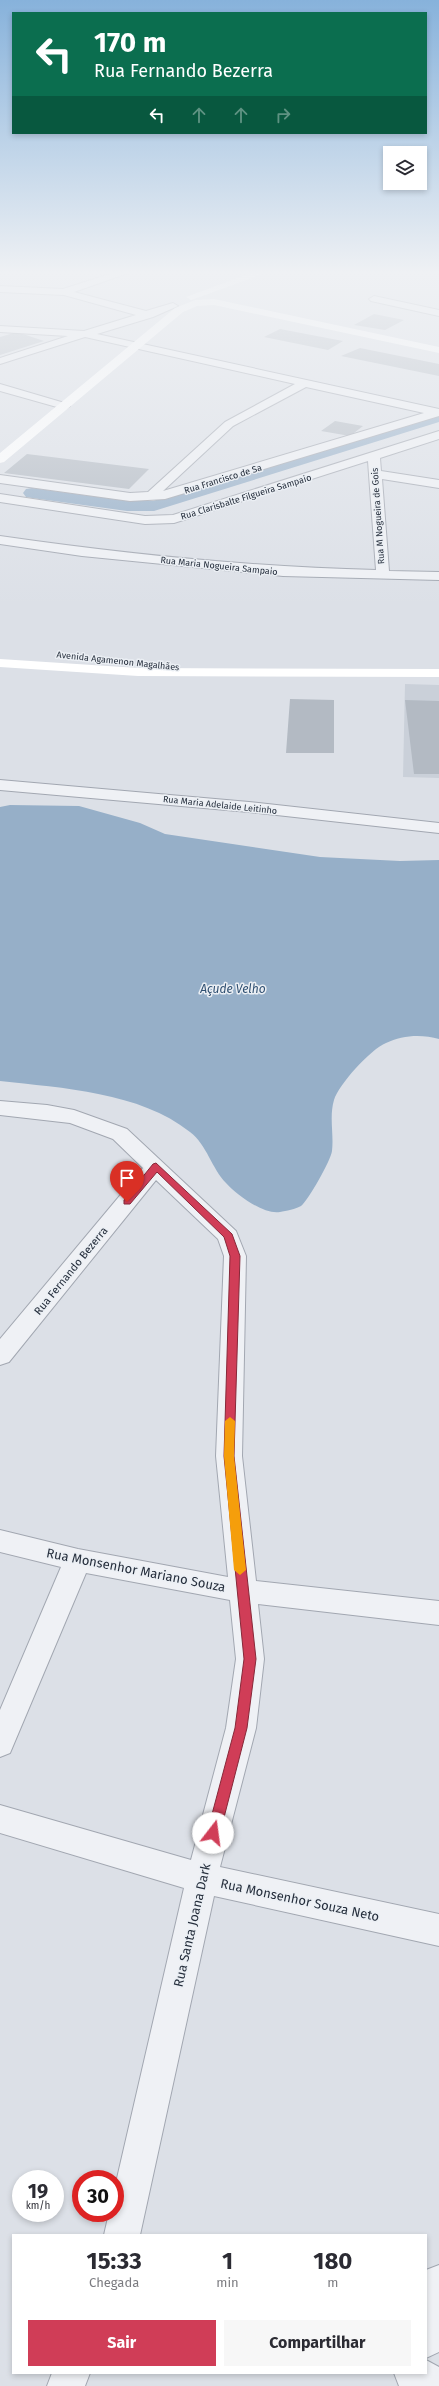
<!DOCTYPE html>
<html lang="pt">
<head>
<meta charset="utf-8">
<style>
	:root { --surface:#fff; --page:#f7f7f7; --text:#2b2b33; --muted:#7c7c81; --accent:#d03d57 }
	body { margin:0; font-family:"Fira Sans",sans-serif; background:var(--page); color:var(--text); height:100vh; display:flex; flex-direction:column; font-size:15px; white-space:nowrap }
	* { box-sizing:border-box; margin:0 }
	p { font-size:13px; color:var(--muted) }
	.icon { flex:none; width:22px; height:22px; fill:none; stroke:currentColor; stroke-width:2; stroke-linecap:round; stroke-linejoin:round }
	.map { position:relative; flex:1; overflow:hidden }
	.sheet { position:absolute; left:12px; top:2234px; width:415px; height:140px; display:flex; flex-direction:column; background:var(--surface); border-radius:0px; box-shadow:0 2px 6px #0003 }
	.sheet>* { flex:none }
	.hud { position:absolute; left:12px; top:12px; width:415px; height:122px; border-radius:0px; box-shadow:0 2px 6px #0003; background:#0b6e4f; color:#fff; overflow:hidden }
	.controls { position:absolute; left:383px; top:146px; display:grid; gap:8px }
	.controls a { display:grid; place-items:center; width:44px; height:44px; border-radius:0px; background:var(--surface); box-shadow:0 2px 6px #0003; font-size:20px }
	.speed { position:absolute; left:12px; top:2170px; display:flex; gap:8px; font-size:20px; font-weight:700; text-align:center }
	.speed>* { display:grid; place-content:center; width:52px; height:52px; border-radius:50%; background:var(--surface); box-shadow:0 2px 6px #0003; line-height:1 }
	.speed small { font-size:10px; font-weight:400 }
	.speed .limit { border:6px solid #d22; background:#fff; color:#111 }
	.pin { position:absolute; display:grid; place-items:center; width:34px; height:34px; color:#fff; margin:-41px -17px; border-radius:50% 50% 50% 0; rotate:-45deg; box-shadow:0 0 4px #0007 }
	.pin .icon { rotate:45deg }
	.me { position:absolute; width:44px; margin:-22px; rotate:15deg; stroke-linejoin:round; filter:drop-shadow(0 0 3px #0008) }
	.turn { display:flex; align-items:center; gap:14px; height:84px; padding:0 16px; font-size:18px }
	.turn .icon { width:52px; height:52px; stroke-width:2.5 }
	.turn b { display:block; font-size:28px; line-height:34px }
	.lanes { display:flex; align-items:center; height:38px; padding:0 16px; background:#0003; justify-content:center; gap:20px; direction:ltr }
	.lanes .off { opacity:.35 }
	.eta { display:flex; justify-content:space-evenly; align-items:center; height:68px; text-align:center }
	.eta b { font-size:24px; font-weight:700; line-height:28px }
	.action { display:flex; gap:8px; margin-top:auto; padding:8px 16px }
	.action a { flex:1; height:46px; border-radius:0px; background:var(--accent); color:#fff; font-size:16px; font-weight:700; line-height:46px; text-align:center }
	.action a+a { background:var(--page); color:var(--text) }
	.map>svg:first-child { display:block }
	.built { fill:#cad0d9 }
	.water { fill:#96afc8 }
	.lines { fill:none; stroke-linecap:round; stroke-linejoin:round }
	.canal { fill:#96afc8; fill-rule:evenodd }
	.building { fill:#b3bac3 }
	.street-casing { stroke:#a2a7b1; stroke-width:2 }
	.street { fill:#eff1f5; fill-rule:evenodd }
	.secondary { fill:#fff; fill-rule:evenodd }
	.route { fill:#d03d57; stroke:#872839 }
	.slow { fill:#f59e0b }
	.labels { text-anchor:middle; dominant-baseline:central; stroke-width:3; stroke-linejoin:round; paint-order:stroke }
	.far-street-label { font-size:9px; fill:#262f3d; stroke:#ebeff4 }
	.street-label { font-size:11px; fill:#262f3d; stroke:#ebeff4 }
	.water-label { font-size:12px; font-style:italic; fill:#2f4f71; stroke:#ebeff4 }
	.near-street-label { font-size:13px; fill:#262f3d; stroke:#ebeff4 }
</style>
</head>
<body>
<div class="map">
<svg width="439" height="2386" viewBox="0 0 439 2386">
	<rect width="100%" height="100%" fill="#dce0e7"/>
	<path class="built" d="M 405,684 L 439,685 L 439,778 L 403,777 Z"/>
	<path class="water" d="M 10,805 L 79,806 L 140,823 L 165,834 L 320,857 L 400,861 L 439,860 L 439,1039 C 422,1034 402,1035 386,1043 C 371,1049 339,1084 334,1100 C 329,1117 334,1134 332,1151 C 331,1160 308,1201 301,1206 C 296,1209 286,1211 280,1212 C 264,1215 237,1195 226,1183 C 212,1169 207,1145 190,1132 C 140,1092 62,1088 0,1081 L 0,807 Z"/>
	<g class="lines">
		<path class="canal" d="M 439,412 L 439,422 L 154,511 L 127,511 L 32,498 L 26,497 L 23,493 L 26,489 L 32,488 L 127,501 L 153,501 Z"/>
	</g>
	<path class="building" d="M 374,314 L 404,320 L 385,330 L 354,325 Z
		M 280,329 L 343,341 L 328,350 L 264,337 Z
		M 17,332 L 44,341 L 0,355 L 0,337 Z
		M 360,348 L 439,364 L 439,376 L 341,356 Z
		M 335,421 L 363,426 L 350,436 L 321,431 Z
		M 27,454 L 149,469 L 129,489 L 4,473 Z
		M 290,699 L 334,700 L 334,753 L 286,753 Z
		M 405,700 L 439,701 L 439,774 L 414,774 Z"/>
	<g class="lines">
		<g class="street-casing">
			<path id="street" d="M 116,272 L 131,272 L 74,292 L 146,311 L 173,303 L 178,306 L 153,317 L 97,334 L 439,409 L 439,416 L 165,499 L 130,501 L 0,483 L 0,475 L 130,493 L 148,492 L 225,422 L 295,384 L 85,337 L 0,364 L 0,358 L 68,336 L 0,332 L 0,326 L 84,331 L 136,315 L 64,295 L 0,292 L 0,286 L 63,289 ZM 306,387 L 424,413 L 163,491 L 233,426 Z
				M 374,296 L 439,310 L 439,316 L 371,301 L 369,299 Z
				M 0,384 L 68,404 L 70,406 L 64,409 L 0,391 Z
				M 439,431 L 439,439 L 380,458 L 381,471 L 439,480 L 439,488 L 382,479 L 389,571 L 439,572 L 439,580 L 283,576 L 82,556 L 0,544 L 0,536 C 125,554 250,567 376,570 L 368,461 L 174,523 L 145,524 L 0,502 L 0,494 L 145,516 L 173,515 Z
				M 0,780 L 249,802 L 439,823 L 439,833 L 249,812 L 0,790 Z
				M 0,1101 L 47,1105 L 74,1110 L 127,1129 L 236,1231 L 246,1256 L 242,1456 L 256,1581 L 439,1601 L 439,1625 L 258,1604 L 264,1659 L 256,1728 L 220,1867 L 439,1914 L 439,1946 L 214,1896 L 140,2235 L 104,2235 L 109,2213 L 115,2213 L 115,2187 L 184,1888 L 0,1833 L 0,1805 L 191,1860 L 226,1728 L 236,1659 L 230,1600 L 86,1573 L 10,1753 L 0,1757 L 0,1710 L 61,1567 L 0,1552 L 0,1530 L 78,1549 L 228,1577 L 216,1456 L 224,1256 L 218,1239 L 156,1180 L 9,1362 L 0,1365 L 0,1339 L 143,1168 L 113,1139 L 70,1123 L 0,1115 Z
				M 439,2265 L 439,2352 L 426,2358 L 426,2270 Z
				M 426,2360 L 439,2367 L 439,2386 L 399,2386 L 394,2373 L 426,2373 Z
				M 52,2373 L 90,2373 L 85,2386 L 47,2386 Z"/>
		</g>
		<use href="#street" class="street"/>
		<path class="secondary" d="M 254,272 L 268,272 L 194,299 L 191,300 L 186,297 Z
			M 214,299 L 439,347 L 439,353 L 214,305 L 197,306 L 183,312 L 4,462 L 0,463 L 0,453 L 175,308 L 195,300 Z
			M 0,659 L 138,668 L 439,669 L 439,677 L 138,676 L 0,667 Z"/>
	</g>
	<linearGradient id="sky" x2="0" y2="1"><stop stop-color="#87b2db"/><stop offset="0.45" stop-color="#eff1f4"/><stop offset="1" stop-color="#eff1f4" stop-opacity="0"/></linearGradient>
	<rect width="439" height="606" fill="url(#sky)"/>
	<path class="route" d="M 156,1163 L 232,1234 L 240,1256 L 234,1456 L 256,1659 L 247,1728 L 220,1833 L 218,1837 L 213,1839 L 209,1837 L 207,1833 L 235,1728 L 244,1659 L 224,1456 L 230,1256 L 224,1237 L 157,1172 L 130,1204 L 124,1204 L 124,1200 L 153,1164 Z"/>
	<path class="slow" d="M 230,1417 L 235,1421 L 234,1456 L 246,1570 L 240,1575 L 234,1570 L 224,1456 L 225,1421 Z"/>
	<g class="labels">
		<g class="far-street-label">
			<text transform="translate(223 479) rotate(-17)">Rua Francisco de Sa</text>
			<text transform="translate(246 497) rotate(-17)">Rua Clarisbalte Filgueira Sampaio</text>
			<text transform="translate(378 516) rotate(-94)">Rua M Nogueira de Gois</text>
			<text transform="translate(219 566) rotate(6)">Rua Maria Nogueira Sampaio</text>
			<text transform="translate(118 661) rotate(6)">Avenida Agamenon Magalhães</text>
			<text transform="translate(220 805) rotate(6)">Rua Maria Adelaide Leitinho</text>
		</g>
		<g class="street-label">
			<text transform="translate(71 1271) rotate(-51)">Rua Fernando Bezerra</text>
		</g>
		<g class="water-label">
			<text x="233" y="989">Açude Velho</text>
		</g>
		<g class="near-street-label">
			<text transform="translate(136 1570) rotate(11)">Rua Monsenhor Mariano Souza</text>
			<text transform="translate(300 1900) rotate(12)">Rua Monsenhor Souza Neto</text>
			<text transform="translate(192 1925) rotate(-77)">Rua Santa Joana Dark</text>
		</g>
	</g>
</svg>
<div class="controls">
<a><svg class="icon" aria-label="layers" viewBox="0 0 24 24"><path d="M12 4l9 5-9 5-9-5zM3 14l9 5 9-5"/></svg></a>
</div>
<div class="speed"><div>19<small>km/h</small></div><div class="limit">30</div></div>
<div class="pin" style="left:127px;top:1202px;background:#d93025"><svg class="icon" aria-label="arrive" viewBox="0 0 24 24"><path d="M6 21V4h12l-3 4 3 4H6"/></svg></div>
<svg class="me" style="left:213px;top:1833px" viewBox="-20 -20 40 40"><circle r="19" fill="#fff"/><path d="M0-13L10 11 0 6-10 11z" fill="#d03d57"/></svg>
<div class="hud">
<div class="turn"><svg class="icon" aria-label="left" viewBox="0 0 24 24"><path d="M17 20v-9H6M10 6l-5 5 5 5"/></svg><div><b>170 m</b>Rua Fernando Bezerra</div></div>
<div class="lanes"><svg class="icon" aria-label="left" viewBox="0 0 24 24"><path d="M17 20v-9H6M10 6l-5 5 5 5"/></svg><svg class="icon off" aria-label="ahead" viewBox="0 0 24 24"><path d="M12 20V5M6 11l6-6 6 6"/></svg><svg class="icon off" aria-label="ahead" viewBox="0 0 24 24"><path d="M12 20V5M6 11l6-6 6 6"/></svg><svg class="icon off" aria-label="right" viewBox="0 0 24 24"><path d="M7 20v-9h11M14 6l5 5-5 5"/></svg></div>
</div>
<section class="sheet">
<div class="eta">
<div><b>15:33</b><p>Chegada</p></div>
<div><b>1</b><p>min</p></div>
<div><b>180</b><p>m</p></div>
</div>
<div class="action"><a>Sair</a><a>Compartilhar</a></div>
</section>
</div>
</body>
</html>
